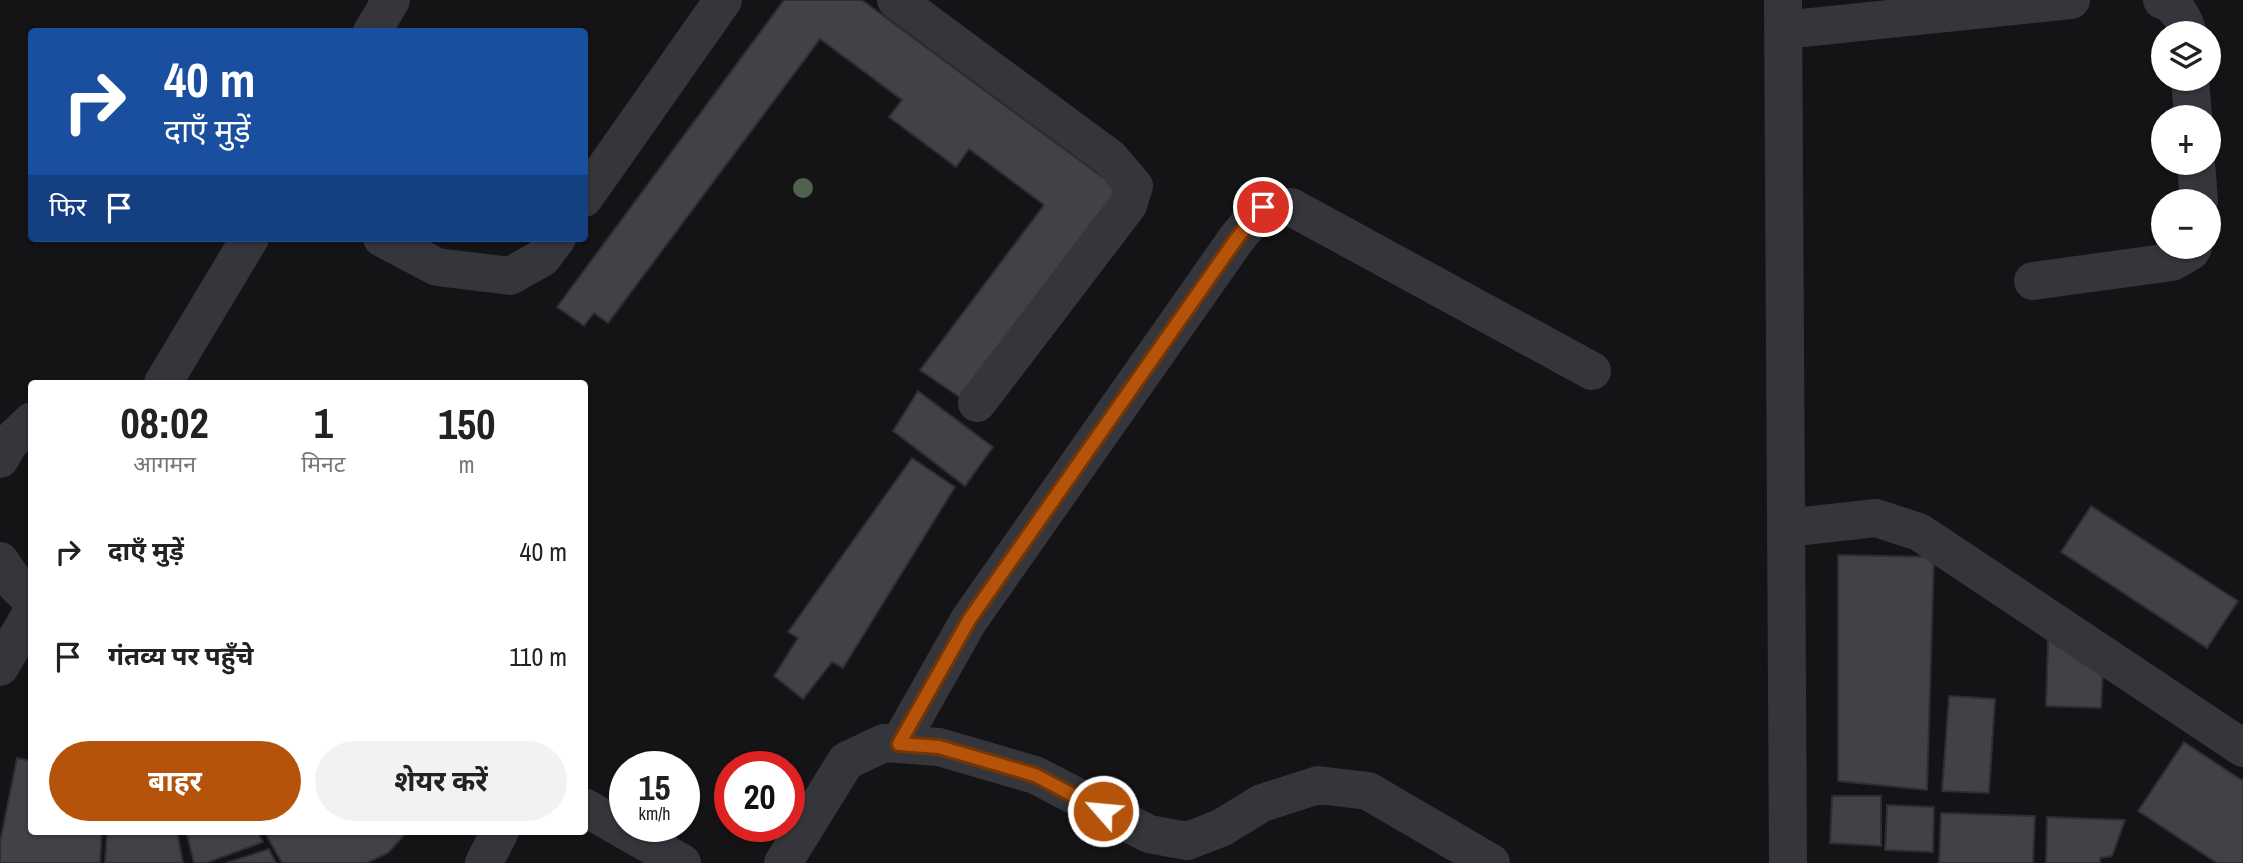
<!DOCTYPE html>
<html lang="hi">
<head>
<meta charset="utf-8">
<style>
	:root { --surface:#fff; --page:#f2f2f2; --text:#222; --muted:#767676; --accent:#b45309 }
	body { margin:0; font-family:"Archivo Narrow","Noto Sans Devanagari",sans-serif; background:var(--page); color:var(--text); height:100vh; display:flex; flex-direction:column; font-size:26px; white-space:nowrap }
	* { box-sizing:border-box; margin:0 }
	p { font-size:23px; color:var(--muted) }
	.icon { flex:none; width:38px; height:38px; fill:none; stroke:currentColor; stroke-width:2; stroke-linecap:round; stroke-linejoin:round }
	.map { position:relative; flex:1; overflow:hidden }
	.details { position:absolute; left:28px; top:380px; width:560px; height:455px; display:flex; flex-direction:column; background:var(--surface); border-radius:7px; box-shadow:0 2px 5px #0004 }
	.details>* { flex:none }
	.guide { position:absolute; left:28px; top:28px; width:560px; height:214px; border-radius:7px; box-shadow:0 2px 5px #0004; background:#1a4fa0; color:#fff; overflow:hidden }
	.tools { position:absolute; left:2151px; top:21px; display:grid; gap:14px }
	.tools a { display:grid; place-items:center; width:70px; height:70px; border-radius:50%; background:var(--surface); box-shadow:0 2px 5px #0004; font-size:35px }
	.speed { position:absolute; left:609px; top:751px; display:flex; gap:14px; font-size:35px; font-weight:700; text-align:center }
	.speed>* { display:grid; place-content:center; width:91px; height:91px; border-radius:50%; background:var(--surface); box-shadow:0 2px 5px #0004; line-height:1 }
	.speed small { font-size:18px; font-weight:400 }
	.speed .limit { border:10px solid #d22; background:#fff; color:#111 }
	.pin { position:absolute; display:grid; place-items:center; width:60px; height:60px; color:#fff; margin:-30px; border:4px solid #fff; border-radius:50%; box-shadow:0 2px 7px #0007 }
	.me { position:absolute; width:77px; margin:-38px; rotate:297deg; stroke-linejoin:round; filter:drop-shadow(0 0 5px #0008) }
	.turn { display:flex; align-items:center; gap:24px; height:147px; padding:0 21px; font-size:32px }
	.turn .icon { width:91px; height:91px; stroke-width:2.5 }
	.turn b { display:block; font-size:49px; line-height:60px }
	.then { display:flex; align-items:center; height:66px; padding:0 21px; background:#0003; gap:14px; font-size:26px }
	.eta { display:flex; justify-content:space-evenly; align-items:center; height:119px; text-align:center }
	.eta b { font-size:42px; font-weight:700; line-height:49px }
	.action { display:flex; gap:14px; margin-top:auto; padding:14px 21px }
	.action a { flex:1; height:80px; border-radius:42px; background:var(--accent); color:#fff; font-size:28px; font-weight:700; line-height:80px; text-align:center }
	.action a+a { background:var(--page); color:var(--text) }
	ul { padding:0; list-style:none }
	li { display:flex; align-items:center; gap:21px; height:105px; padding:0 21px }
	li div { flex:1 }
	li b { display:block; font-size:26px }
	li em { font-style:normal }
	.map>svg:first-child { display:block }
	.building { fill:#404246; stroke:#2e2e32; stroke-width:2 }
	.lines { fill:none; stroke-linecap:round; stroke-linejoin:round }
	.minor { stroke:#35363b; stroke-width:38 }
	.tree { fill:#4e624e }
	.route-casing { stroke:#753606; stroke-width:18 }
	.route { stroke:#b45309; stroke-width:12 }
</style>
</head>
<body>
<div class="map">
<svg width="2243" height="863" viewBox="0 0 2243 863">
	<rect width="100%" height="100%" fill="#141416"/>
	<path class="building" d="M 784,0 L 862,0 L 1120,190 L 968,403 L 920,370 L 1044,205 L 969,149 L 956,167 L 889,117 L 902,100 L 820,39 L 608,323 L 594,313 L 584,326 L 557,307 Z
		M 918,391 L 993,447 L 965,486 L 893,431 Z
		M 912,458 L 955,487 L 843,668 L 832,662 L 803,699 L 774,676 L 798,638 L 788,632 Z
		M 2091,506 L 2238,601 L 2207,648 L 2061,552 Z
		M 1838,555 L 1934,557 L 1927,790 L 1838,781 Z
		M 2048,639 L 2103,669 L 2101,708 L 2046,706 Z
		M 1949,696 L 1995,699 L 1989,793 L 1942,791 Z
		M 2184,742 L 2243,781 L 2243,863 L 2217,863 L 2138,811 Z
		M 17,758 L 32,761 L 32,831 L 102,831 L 100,863 L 0,863 L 0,842 Z
		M 1832,796 L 1881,796 L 1881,846 L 1830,843 Z
		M 1887,805 L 1934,807 L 1933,852 L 1885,850 Z
		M 1941,813 L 2035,816 L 2033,863 L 1939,863 Z
		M 2047,817 L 2125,820 L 2112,856 L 2100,858 L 2100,863 L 2046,863 Z
		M 107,831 L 177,831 L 183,863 L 105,863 Z
		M 186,831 L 257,831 L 263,842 L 206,863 L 194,863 Z
		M 264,831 L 408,831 L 388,853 L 367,863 L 282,863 Z
		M 269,849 L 276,863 L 226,863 Z"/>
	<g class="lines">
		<path class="minor" d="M 896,0 L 1110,158 L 1134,186 L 1128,205 L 977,403
			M 1783,0 L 1788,863
			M 2162,0 C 2175,4 2186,20 2187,33
			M 1783,30 L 2071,0
			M 372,32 L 391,0
			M 2190,79 L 2193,117
			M 2196,163 L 2199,201
			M 584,198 L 723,0
			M 382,238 L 437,267 L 510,276 L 542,258 L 557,238
			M 2033,281 L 2172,262 L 2191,251 L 2193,247
			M 163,383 L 250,238
			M 0,459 L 9,443 L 32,421
			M 1786,528 L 1876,518 L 1919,532 L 2243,748
			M 0,561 L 17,586 L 32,600
			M 0,667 L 32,612
			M 899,744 L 969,620 L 1237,238 L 1263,207 L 1291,207 L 1592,371
			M 584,807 L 682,863
			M 484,863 L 500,831
			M 783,863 L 846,761 L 884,743 L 939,747 L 1035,775 L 1149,834 L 1187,841 L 1221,828 L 1262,803 L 1318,785 L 1368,791 L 1491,863"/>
	</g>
	<circle class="tree" cx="803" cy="188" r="10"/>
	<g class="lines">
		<g class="route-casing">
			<path id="route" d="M 1103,811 L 1035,775 L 939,747 L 899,744 L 969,620 L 1237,238 L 1263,207"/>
		</g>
		<use href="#route" class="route"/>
	</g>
</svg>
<div class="tools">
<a><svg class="icon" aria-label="layers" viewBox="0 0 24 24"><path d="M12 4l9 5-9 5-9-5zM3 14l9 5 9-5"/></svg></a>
<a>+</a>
<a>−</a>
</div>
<div class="speed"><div>15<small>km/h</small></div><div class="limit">20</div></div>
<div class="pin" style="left:1263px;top:207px;background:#d93025"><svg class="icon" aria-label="arrive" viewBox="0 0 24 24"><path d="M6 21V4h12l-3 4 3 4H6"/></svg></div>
<svg class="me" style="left:1103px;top:811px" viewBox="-20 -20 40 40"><circle r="17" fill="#b45309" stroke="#fff" stroke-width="3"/><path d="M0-11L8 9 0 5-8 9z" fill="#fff"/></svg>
<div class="guide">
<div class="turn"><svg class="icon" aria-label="right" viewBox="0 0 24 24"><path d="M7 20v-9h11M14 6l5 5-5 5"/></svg><div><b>40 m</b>दाएँ मुड़ें</div></div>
<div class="then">फिर<svg class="icon" aria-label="arrive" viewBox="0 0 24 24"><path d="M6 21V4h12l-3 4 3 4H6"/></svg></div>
</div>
<section class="details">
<div class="eta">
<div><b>08:02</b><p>आगमन</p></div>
<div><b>1</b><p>मिनट</p></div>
<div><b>150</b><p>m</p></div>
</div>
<ul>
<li><svg class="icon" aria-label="right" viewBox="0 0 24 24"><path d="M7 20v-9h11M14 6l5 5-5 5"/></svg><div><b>दाएँ मुड़ें</b></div><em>40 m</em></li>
<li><svg class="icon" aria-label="arrive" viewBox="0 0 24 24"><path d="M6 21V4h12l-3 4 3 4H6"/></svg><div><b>गंतव्य पर पहुँचे</b></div><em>110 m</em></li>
</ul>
<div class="action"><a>बाहर</a><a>शेयर करें</a></div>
</section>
</div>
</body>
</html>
